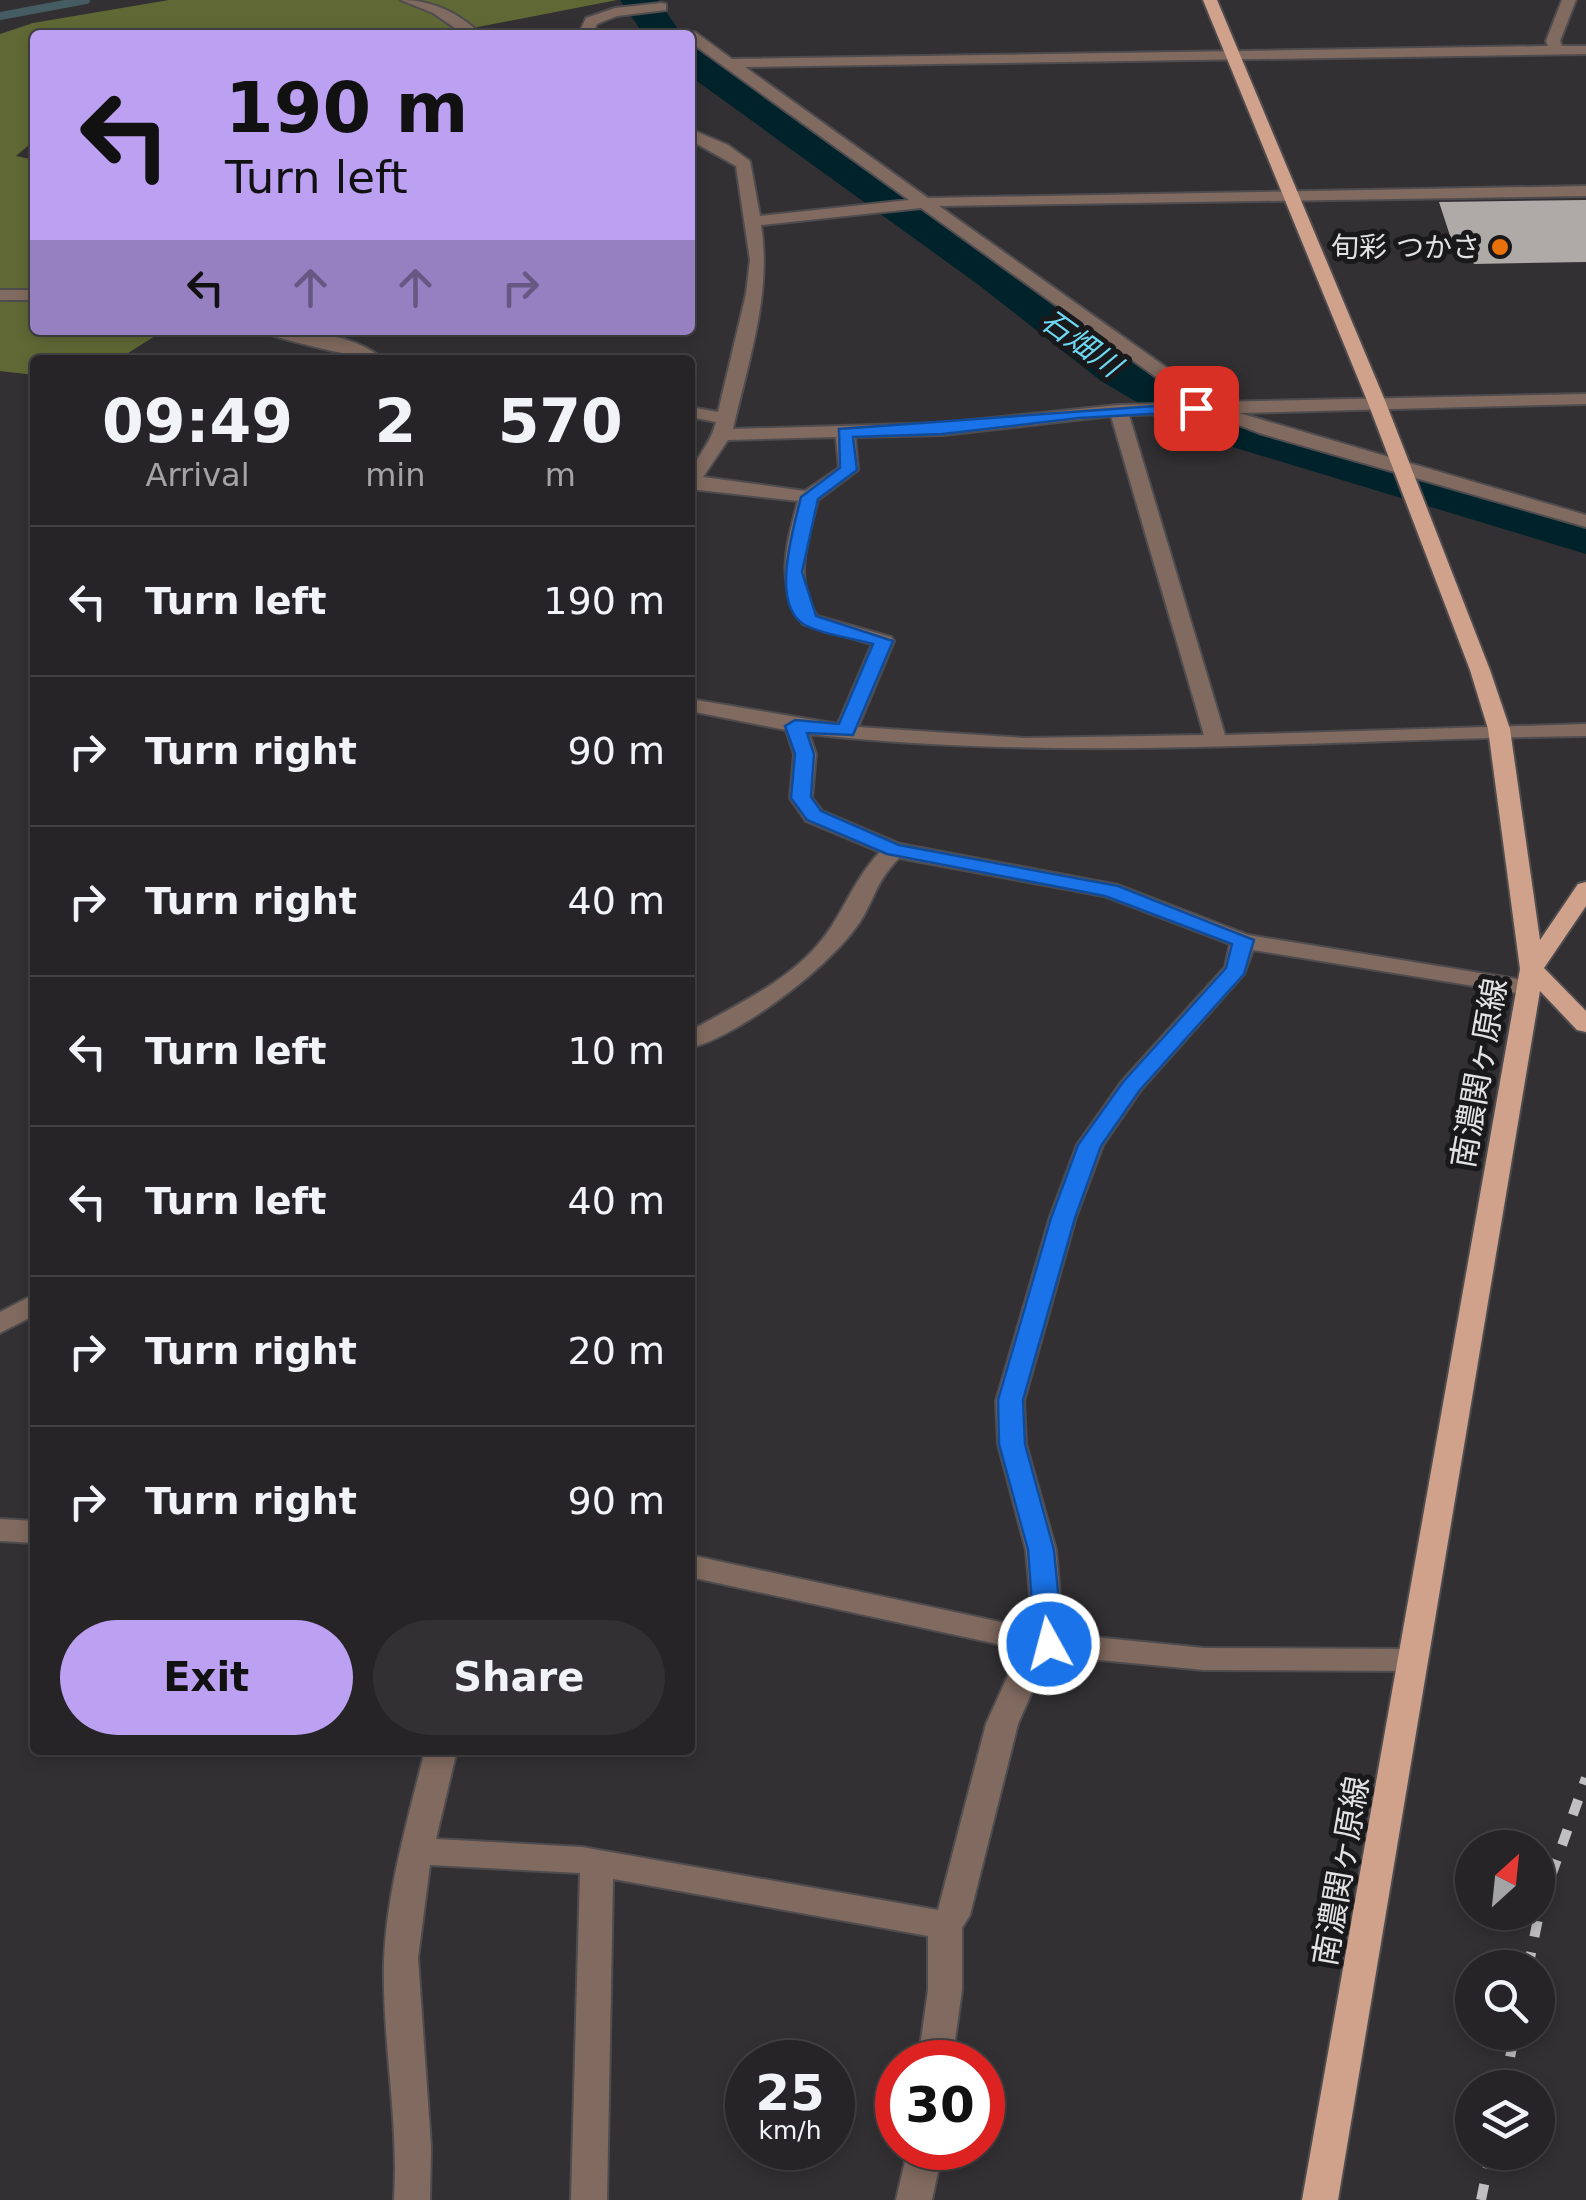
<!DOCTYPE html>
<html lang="en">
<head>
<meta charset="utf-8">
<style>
	:root { --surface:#262426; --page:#323032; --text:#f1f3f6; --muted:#a4a4a7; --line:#424143; --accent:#bca0f2 }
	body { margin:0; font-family:"DejaVu Sans","Noto Sans JP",sans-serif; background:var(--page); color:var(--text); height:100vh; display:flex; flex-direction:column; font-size:38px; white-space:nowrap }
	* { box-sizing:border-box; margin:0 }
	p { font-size:32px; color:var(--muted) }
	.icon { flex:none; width:55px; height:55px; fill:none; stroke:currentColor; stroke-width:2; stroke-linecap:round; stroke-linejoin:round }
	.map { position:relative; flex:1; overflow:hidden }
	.details { position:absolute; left:30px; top:355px; width:665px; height:1400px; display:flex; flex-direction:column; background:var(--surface); border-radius:10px; box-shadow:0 5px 15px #0003,0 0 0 2px var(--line) }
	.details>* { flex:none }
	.hud { position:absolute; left:30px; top:30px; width:665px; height:305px; border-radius:10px; box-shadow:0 5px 15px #0003,0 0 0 2px var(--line); background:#bca0f2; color:#111; overflow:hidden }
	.needle { width:65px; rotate:27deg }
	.controls { position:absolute; left:1455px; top:1830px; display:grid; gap:20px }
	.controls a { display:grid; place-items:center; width:100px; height:100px; border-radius:50%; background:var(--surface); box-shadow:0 5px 15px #0003,0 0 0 2px var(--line); font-size:50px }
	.speed { position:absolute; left:725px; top:2040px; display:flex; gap:20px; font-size:50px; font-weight:700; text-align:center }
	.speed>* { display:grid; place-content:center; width:130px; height:130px; border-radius:50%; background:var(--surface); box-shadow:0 5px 15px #0003,0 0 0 2px var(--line); line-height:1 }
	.speed small { font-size:25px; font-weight:400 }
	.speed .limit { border:15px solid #d22; background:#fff; color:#111 }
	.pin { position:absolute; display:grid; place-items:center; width:85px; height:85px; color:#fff; margin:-42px; border-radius:20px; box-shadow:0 5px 15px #0006 }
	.me { position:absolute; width:110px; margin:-55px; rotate:353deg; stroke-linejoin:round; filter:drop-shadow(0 0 8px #0008) }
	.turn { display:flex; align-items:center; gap:35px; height:210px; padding:0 30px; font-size:45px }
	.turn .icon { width:130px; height:130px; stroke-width:2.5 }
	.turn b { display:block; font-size:70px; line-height:85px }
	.lanes { display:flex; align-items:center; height:95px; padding:0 30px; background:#0003; justify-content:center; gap:50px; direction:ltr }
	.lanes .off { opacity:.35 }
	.eta { display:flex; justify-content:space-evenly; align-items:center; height:170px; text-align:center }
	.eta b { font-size:60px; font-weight:600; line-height:70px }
	.cta { display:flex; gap:20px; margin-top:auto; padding:20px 30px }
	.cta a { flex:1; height:115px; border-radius:60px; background:var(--accent); color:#111; font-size:40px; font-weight:600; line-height:115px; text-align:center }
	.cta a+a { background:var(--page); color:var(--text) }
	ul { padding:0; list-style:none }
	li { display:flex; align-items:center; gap:30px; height:150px; padding:0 30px; border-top:2px solid var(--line) }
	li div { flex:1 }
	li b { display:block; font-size:38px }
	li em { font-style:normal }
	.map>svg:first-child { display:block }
	.forest { fill:#606935 }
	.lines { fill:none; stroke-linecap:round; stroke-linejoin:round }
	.stream { stroke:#445c62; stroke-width:8 }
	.river { fill:#00232b; fill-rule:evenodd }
	.building { fill:#adaaa7 }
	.minor-casing { stroke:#4e4c4f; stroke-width:4 }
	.major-casing { stroke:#4e4c4f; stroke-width:4 }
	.minor { fill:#816a5f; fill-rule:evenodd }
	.major { fill:#d0a18b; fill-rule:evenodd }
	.rail { stroke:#c0bfc1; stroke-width:10; stroke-dasharray:16 16; stroke-linecap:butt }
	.route { fill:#1a73e8; stroke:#114b97; stroke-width:2.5 }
	.food-dot { fill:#e8710a; stroke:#19181a; stroke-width:4 }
	.labels { text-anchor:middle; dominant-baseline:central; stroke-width:10; stroke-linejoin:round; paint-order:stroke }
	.far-poi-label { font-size:28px; fill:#e2e1e3; stroke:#19181a; text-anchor:end }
	.far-water-label { font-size:30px; font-style:italic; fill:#6dd8f2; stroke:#19181a }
	.street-label { font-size:32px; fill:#e2e1e3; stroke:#19181a }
</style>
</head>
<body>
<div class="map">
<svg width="1586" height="2200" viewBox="0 0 1586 2200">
	<rect width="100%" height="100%" fill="#323033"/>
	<path class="forest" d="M 169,0 L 617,0 L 437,35 L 35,35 L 35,140 L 16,156 L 35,160 L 35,330 L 315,330 L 155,336 L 117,360 L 35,360 L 35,375 L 0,371 L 0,34 L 33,23 Z"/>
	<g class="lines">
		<path class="stream" d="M 0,16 L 86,0"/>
		<path class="river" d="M 620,0 L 658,0 L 682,35 L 644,35 Z
			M 690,45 L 704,49 L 1012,266 L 1135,361 L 1227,415 L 1586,521 L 1586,554 L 1193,435 L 1101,381 L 980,286 L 690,76 Z"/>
	</g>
	<path class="building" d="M 1586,200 L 1586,262 L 1474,264 L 1469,253 L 1454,248 L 1439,202 Z"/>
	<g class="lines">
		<g class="minor-casing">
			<path id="minor" d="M 401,0 C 433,0 459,13 482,35 L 465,35 L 433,13 Z
				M 1562,0 L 1576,0 L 1560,41 L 1562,46 L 1586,46 L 1586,54 L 745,67 L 928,198 L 1586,186 L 1586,196 L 939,206 L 1215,402 L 1586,394 L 1586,404 L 1239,413 L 1586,515 L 1586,527 L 1259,433 L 1208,413 L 1129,415 L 1225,735 L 1586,724 L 1586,736 C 1326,739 1068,763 809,734 L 816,754 L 812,798 L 822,811 L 900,844 L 1118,885 L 1248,935 L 1529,981 L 1541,988 L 1529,995 L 1253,950 L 1244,974 L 1140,1091 L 1103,1145 L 1076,1217 L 1024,1401 L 1026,1444 L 1056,1550 L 1063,1634 L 1204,1648 L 1413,1649 L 1424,1652 L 1428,1660 L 1424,1668 L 1413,1671 L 1204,1670 L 1048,1655 L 1018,1724 L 970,1915 L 962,1928 L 962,1990 L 952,2062 L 918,2062 L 928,1990 L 928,1936 L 613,1879 L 607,2200 L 571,2200 L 580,1873 L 430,1865 L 418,1958 L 431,2146 L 430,2200 L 394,2200 C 399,2120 382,2041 384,1961 C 387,1889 408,1819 425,1750 L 457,1750 L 436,1839 L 582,1847 L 938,1910 L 986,1724 L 1020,1649 L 690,1577 L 690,1555 L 1033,1629 L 1026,1550 L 998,1444 L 996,1401 L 1050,1217 L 1077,1145 L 1122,1081 L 1225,967 L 1230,944 L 1104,896 L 899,858 C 876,883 878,890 863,917 C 837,962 740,1036 690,1048 L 690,1031 C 732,1007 781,985 814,949 C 843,918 850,883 880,852 L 806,821 L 790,798 L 794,754 L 786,730 L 690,711 L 690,699 L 838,724 L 872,644 L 803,624 C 775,584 786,546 798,501 L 690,489 C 690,458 709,450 716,422 L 690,417 L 690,407 L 718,412 L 746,294 L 750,260 L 736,166 L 690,140 L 690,129 L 728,145 L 750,161 L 760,216 L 909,200 L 690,42 L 690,35 L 683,35 L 695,32 L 732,59 L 1548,46 L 1546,41 ZM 921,208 L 1192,403 L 1118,405 L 943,423 L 733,429 C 748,362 772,294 761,225 ZM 1111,416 L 1204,735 L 1024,738 L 858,727 L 894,641 L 891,637 L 817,616 C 793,580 808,538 818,500 L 858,470 L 855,437 L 943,435 ZM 836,437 L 839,468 L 805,491 L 703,477 L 728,440 Z
				M 661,3 L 666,4 L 666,10 L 617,16 L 597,24 L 592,35 L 578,35 L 586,18 L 615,8 Z
				M 0,290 L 35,290 L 35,300 L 0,300 Z
				M 259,330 C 299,330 353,332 384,360 C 368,360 270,338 259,330 Z
				M 35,1294 L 35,1315 L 0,1333 L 0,1312 Z
				M 0,1519 L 35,1521 L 35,1543 L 0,1541 Z
				M 908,2148 L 943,2148 L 932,2200 L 896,2200 Z"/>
		</g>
		<g class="major-casing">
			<path id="major" d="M 1203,0 L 1217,0 L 1386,403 L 1490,670 L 1510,729 L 1540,940 L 1578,884 L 1586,882 L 1586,906 L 1544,968 L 1586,1011 L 1586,1032 L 1577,1030 L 1540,991 L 1338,2200 L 1302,2200 L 1520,969 L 1488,729 L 1470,670 L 1368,403 Z"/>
		</g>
		<use href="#minor" class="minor"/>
		<use href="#major" class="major"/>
		<path class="rail" d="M 1528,1968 L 1541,1904 L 1586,1778
			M 1504,2088 L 1515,2032
			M 1481,2200 L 1491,2152"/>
	</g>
	<path class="route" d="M 1196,403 L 1205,408 L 1202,411 L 1079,418 L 943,434 L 853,437 L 857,470 L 818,499 L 802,572 L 816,616 L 893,641 L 853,735 L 807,733 L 814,754 L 811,797 L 821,811 L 899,845 L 1118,886 L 1254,940 L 1244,974 L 1139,1091 L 1101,1146 L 1075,1218 L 1023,1400 L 1025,1444 L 1054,1550 L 1063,1644 L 1049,1654 L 1035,1644 L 1028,1550 L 999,1444 L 998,1400 L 1051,1218 L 1078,1145 L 1123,1082 L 1226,968 L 1232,944 L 1105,896 L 887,854 L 807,820 L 791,798 L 795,754 L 785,726 L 795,720 L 839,724 L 873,644 C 853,638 823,635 805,625 C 769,605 794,527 801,497 L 840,468 L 839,429 Z"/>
	<circle class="food-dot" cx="1500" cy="247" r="10"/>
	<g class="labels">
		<g class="far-poi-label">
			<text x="1480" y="247">旬彩 つかさ</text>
		</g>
		<g class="far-water-label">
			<text transform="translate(1081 343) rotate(36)">石畑川</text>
		</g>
		<g class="street-label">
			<text transform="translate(1479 1073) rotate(-80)">南濃関ヶ原線</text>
			<text transform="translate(1341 1871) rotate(-80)">南濃関ヶ原線</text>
		</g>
	</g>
</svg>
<div class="controls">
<a><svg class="needle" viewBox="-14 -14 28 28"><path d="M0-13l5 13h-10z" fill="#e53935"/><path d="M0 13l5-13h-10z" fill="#a4a4a7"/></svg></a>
<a><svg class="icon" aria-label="search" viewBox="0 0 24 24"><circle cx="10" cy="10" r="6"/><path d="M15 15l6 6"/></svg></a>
<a><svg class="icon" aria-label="layers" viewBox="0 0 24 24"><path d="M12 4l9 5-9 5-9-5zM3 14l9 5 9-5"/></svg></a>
</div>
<div class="speed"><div>25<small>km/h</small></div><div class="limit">30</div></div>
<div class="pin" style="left:1196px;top:408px;background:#d93025"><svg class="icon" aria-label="arrive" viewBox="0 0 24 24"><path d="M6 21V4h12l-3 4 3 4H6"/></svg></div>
<svg class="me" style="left:1049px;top:1644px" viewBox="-20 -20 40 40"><circle r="17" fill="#1a73e8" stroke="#fff" stroke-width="3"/><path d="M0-11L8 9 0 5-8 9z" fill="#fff"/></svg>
<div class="hud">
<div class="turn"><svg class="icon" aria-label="left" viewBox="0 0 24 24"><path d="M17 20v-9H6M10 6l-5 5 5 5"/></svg><div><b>190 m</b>Turn left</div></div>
<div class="lanes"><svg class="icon" aria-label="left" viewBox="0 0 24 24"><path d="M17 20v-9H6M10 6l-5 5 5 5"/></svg><svg class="icon off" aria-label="ahead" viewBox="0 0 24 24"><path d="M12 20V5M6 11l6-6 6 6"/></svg><svg class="icon off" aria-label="ahead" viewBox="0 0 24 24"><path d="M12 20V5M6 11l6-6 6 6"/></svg><svg class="icon off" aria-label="right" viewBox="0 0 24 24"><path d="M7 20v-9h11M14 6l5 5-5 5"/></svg></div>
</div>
<section class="details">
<div class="eta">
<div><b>09:49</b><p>Arrival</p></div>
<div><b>2</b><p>min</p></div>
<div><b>570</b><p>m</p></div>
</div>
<ul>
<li><svg class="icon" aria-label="left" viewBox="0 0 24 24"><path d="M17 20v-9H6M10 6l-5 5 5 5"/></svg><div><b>Turn left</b></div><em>190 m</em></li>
<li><svg class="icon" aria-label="right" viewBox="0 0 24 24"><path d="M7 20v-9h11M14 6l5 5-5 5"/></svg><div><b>Turn right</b></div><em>90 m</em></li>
<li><svg class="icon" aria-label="right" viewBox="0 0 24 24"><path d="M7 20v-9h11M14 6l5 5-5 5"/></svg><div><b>Turn right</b></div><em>40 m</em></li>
<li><svg class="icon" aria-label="left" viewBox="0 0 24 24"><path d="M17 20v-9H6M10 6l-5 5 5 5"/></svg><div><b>Turn left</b></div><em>10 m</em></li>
<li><svg class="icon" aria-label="left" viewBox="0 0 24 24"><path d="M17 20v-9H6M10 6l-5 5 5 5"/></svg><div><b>Turn left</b></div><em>40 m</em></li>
<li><svg class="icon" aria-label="right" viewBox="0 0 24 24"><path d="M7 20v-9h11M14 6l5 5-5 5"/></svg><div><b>Turn right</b></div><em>20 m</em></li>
<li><svg class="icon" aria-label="right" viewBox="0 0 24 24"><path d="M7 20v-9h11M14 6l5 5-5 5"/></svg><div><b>Turn right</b></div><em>90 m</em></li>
</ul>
<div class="cta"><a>Exit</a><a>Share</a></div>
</section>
</div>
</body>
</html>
